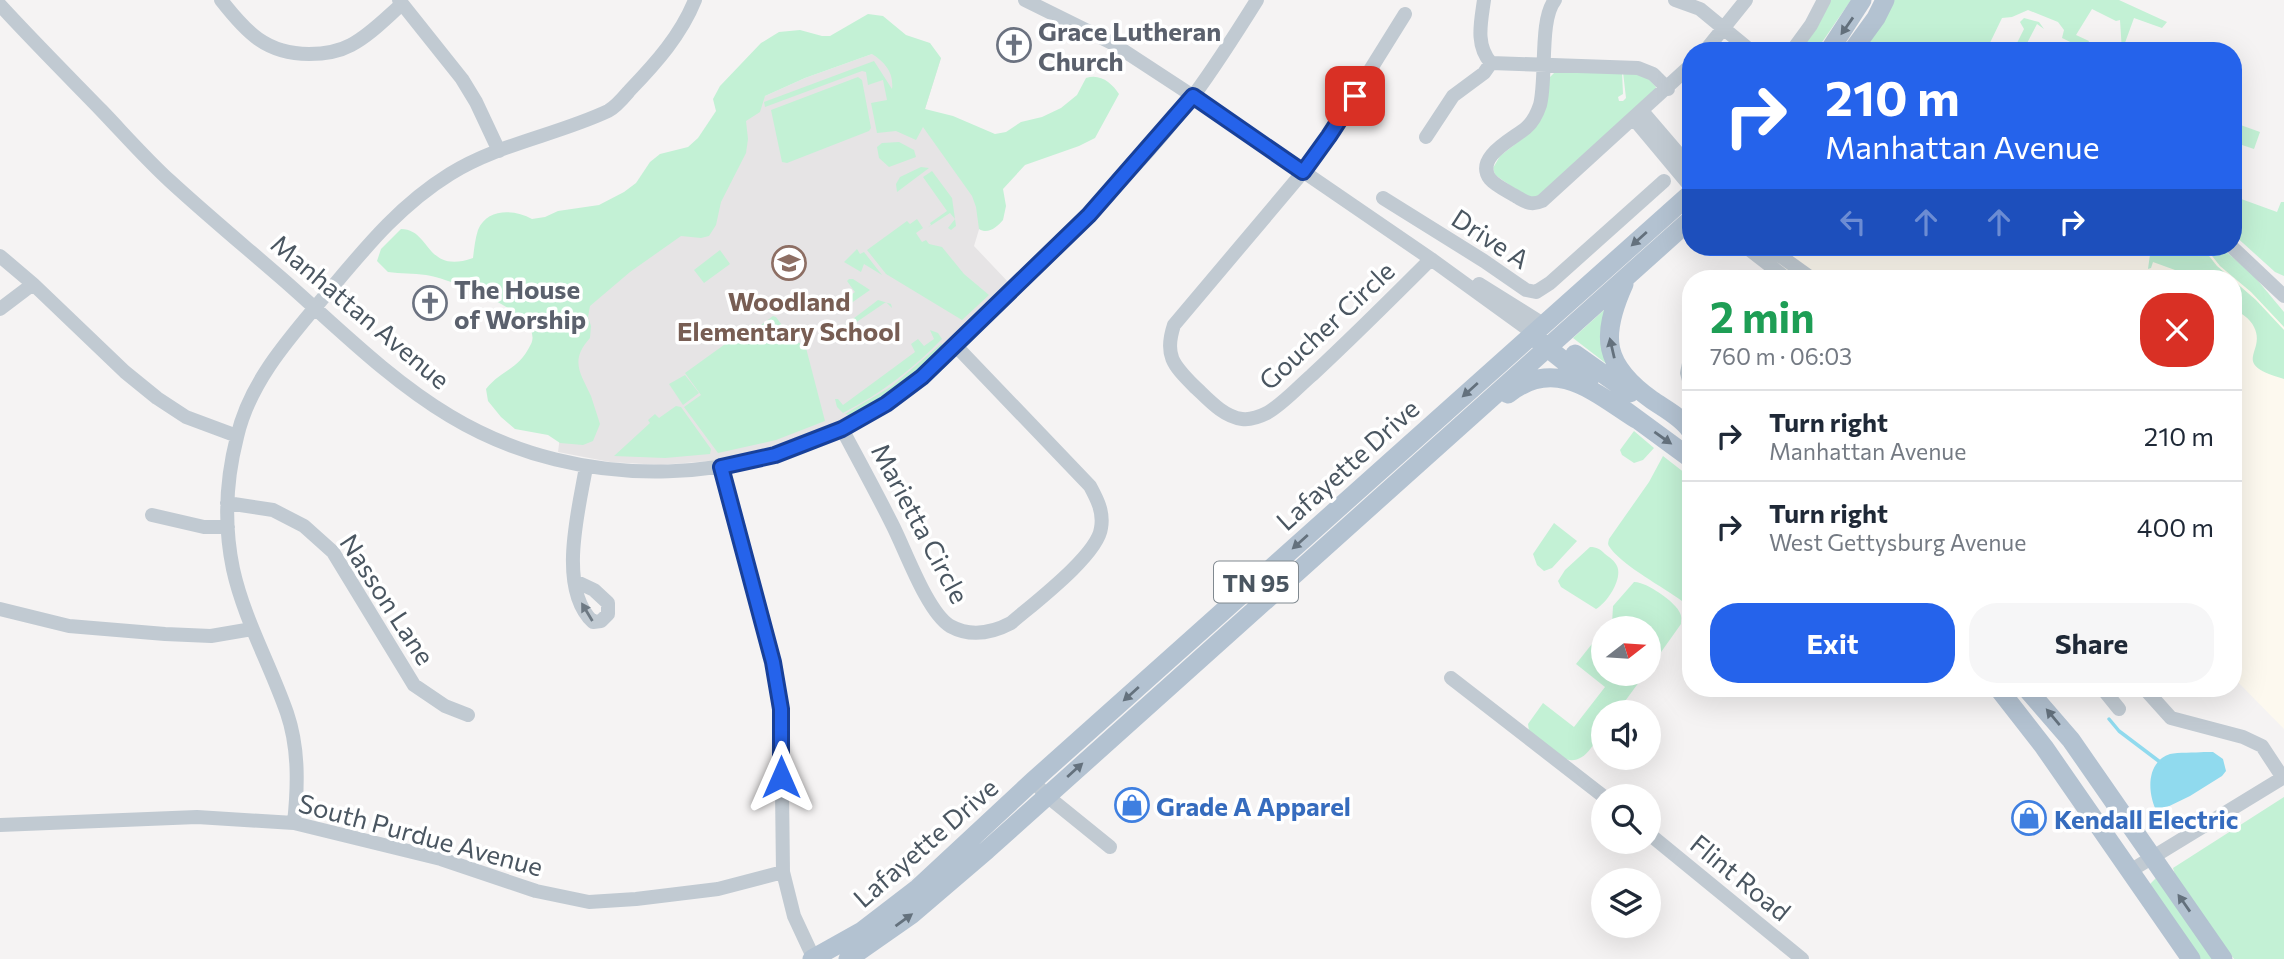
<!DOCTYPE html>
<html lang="en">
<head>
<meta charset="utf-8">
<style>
	:root { --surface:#fff; --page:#f6f6f7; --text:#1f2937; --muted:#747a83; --line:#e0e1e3; --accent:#2563eb }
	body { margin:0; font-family:Commissioner,sans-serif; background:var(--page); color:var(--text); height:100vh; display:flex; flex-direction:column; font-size:26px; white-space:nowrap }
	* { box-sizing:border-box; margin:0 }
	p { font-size:23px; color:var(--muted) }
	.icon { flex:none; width:38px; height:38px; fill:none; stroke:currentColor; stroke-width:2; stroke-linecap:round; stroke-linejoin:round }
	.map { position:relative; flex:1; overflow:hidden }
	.drawer { position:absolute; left:1682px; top:270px; width:560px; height:427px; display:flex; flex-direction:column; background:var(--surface); border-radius:28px; box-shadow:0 7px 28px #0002 }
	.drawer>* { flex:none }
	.hud { position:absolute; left:1682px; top:42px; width:560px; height:214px; border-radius:28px; box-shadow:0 7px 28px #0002; background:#2563eb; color:#fff; overflow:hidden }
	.needle { width:46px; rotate:73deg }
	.fabs { position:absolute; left:1591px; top:616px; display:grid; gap:14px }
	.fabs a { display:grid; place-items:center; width:70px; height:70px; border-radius:50%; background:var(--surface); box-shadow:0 7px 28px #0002; font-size:35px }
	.pin { position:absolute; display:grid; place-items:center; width:60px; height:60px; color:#fff; margin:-30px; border-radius:14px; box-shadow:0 4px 10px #0006 }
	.me { position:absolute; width:77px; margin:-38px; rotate:0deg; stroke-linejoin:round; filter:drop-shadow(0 0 5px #0008) }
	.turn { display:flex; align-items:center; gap:24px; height:147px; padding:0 28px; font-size:32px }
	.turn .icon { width:91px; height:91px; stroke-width:2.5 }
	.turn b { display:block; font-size:49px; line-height:60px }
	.lanes { display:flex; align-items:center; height:66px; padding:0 28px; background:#0003; justify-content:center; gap:35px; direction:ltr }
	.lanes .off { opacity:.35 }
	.round { display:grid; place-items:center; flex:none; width:74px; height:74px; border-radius:28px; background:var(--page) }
	.summary { display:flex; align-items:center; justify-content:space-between; height:119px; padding:0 28px }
	h1 { font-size:42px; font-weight:700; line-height:52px; color:#1e9e55 }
	.cta { display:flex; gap:14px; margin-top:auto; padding:14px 28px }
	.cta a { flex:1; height:80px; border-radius:28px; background:var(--accent); color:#fff; font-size:28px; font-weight:700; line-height:80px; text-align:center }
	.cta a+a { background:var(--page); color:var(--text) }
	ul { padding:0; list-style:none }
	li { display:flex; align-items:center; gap:21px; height:91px; padding:0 28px; border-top:2px solid var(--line) }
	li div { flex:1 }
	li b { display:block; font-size:26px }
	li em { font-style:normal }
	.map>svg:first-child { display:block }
	.commercial { fill:#fdf9ef }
	.education { fill:#e6e4e5 }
	.green { fill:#c3f1d5 }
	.water { fill:#90daee }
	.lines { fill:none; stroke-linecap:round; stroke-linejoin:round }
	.stream { stroke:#90daee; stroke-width:3.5 }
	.minor { stroke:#c1cad2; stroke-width:14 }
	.major { stroke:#b3c2d1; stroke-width:19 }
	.oneway { fill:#64717d }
	.oneway2 { fill:#6e7983 }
	.route-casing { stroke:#184099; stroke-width:18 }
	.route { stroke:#2563eb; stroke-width:12 }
	.labels { text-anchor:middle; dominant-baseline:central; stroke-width:7; stroke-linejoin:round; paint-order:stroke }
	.shield { fill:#fff; stroke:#808990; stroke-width:2 }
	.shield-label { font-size:24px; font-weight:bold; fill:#4a5661 }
	.worship-label { font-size:26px; font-weight:bold; fill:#5b616d; stroke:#fff; text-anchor:start }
	.street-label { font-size:26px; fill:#4a5661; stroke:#fff }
	.education-label { font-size:26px; font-weight:bold; fill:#785e54; stroke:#fff }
	.shop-label { font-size:26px; font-weight:bold; fill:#366cbe; stroke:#fff; text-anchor:start }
</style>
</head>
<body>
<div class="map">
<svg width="2284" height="959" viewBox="0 0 2284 959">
	<rect width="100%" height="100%" fill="#f5f3f3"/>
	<path class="commercial" d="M 1740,247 L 2221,247 L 2254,276 L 2284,312 L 2284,729 L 2233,677 L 2233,278 L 1780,278 Z"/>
	<path class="education" d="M 872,54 L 941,58 L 925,109 L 984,213 L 974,246 L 1010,284 L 913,375 L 873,403 L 821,432 L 755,453 L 721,460 L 661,465 L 610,462 L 558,452 L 577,305 L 765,96 L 805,78 Z"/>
	<path class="green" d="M 1829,0 L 1851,0 L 1816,51 L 1798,51 Z
		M 1891,0 L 2119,0 L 2167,22 L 2162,28 L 2134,18 L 2122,51 L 2120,20 L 2116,21 L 2092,9 L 2076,35 L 2089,41 L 2085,49 L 2062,38 L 2064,30 L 2058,22 L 2028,10 L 2012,17 L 2002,18 L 1986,51 L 1858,51 Z
		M 868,14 L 883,16 L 906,35 L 930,43 L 941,58 L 925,109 L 953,116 L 995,134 L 1006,132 L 1021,122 L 1042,117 L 1061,108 L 1077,95 L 1086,78 C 1100,73 1112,83 1119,94 L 1095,138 L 1079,146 L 1025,165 L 1003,189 L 1006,206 L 1003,220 C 997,227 988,235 979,229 L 976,207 L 972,196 L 923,127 L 916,140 L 896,131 L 877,133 L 871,103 L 887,100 L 883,80 L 868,85 L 866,72 L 862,71 L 765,107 L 764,102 L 874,61 L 892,89 C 894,73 885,62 872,54 L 805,78 L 765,96 L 760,112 L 746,121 L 748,139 L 746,153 L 721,202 L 716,225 L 709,236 L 701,238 L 681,236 L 630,272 L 590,306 L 588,317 L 591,326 L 590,338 C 569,361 581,374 591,396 C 594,405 597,415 600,424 L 593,441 L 583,445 L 560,443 L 548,435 L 515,429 L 501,417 L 488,401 L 486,389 C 503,368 518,371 531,344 C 546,313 447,278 426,275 C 413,273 401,274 388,272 L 377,261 L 381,249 L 401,229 C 431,229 425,275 473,258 C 474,250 475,239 478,230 C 487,208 514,209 532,219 L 545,217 L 558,211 L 599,205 L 624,192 L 636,183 L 650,162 L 660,154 L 688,147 L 698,138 L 716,111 L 713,99 L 720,86 L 761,43 L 779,32 L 800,30 L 822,36 L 830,36 Z
		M 2024,18 L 2039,22 L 2044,29 L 2037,24 L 2023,51 L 2013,51 L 2024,29 L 2020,22 Z
		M 1556,71 L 1622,72 L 1623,94 L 1618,97 L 1619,101 L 1623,101 L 1626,98 L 1623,72 L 1645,75 L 1656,87 L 1654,92 L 1537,197 L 1527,197 L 1495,175 L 1493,168 L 1500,156 L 1532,131 L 1550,77 Z
		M 858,77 L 862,80 L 871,128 L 869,131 L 787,163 L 782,162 L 771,110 Z
		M 2235,123 L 2260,132 L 2254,149 L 2233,142 Z
		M 899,142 L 914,150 L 916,157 L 889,167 L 879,158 L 877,147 L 882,143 Z
		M 921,167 L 929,168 L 897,192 L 896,184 L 900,177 Z
		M 932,171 L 952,198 L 956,226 L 951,230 L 948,228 L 955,219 L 950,213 L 927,228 L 931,225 L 930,223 L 947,211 L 923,177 Z
		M 2233,196 L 2277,212 L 2281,202 L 2284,202 L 2284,276 L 2275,272 L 2233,234 Z
		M 917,219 L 923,228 L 916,233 L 922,242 L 926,240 L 929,244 L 942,247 L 964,274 L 989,295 L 962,320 L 886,274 L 867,250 L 907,221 L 910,224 Z
		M 2151,247 L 2202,247 L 2217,266 L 2231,278 L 2197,278 L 2153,262 L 2151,268 L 2148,269 Z
		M 2205,247 L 2221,247 L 2254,276 L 2284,312 L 2284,327 L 2251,292 L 2220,266 Z
		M 857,249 L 860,254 L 864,252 L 882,275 L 864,264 L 861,272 L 844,262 Z
		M 720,250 L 730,264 L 704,283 L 694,270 Z
		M 849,279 L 853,279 L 870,290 L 837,313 L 832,309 L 855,292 L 847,281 Z
		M 2233,280 L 2256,300 L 2284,330 L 2284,379 C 2228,363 2267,353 2254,327 C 2250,318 2240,313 2233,308 Z
		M 878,300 L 891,304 L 892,308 L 886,302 L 839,334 L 837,331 Z
		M 1604,310 L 1605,310 L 1608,365 L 1573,338 Z
		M 773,316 L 776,317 L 794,342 L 805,344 L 825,421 L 776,440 L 718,453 L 684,407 L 701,395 L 685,373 L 753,324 L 757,328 Z
		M 930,330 L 938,333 L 942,339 C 913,369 880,394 843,413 L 837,407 L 835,399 L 838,399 L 843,405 L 915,352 L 911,344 L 918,339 L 924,346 L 934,339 Z
		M 942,343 C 938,365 872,404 852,416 L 845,414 L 892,386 Z
		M 685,375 L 699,393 L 683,405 L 669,384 Z
		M 676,406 L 681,407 L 711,449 L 710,454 L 665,458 L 614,456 L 650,423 L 648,420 L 655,414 L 659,418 Z
		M 1634,431 L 1654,448 L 1643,460 L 1634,463 L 1622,455 L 1620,450 Z
		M 1663,456 L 1690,477 L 1690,604 L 1682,601 C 1663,587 1625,567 1611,549 C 1607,544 1608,544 1609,539 L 1649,482 Z
		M 1554,523 L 1577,541 L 1552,568 L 1544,571 L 1537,565 L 1533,554 Z
		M 1590,547 C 1597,547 1600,549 1605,554 C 1609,557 1615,561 1617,566 C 1623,579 1607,603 1596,609 L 1561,587 L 1558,581 L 1565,570 Z
		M 1634,582 C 1645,581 1676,602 1680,613 C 1682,617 1681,619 1681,624 L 1649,669 L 1648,628 L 1609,628 L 1612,624 L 1613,606 Z
		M 1599,635 L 1603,636 L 1603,674 L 1645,674 L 1617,712 L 1603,712 C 1603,728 1601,735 1591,748 C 1570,777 1549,747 1529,731 L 1528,724 L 1543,703 L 1574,727 L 1605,687 L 1576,664 Z
		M 2284,797 L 2284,959 L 2234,959 L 2177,881 L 2173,868 Z
		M 2156,878 L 2215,959 L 2200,959 L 2149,885 Z"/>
	<path class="water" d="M 2204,752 L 2213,752 L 2223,759 L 2226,771 L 2222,776 L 2190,796 L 2157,812 C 2147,793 2146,762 2170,754 C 2178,752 2195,753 2204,752 Z"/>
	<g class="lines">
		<path class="stream" d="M 2109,719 L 2119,731 L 2160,762"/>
		<path class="minor" d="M 221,0 C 246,32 266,54 309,54 C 324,54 338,52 351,45 C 370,35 386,18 402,4
			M 399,0 L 462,79 L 476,102 L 499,151
			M 1025,0 L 1112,43 L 1193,96 L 1431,259 L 1533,333
			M 1484,0 C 1481,22 1475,45 1491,63 L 1638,68 L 1653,74 L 1668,89
			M 1555,0 C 1539,19 1547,78 1540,105 C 1537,114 1533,122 1526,128 C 1513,139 1474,157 1490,179 C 1496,186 1509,192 1517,197 C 1526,202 1531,206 1542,201 L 1690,66
			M 1675,0 L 1700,9 L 1751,51
			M 0,5 C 33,41 68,76 102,111 C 124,134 146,159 170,181 C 208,216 248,249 287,283 C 339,329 390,380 450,416 C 583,496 754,487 884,406 C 937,373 978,323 1022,280 C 1081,221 1144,163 1194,95 C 1216,65 1237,32 1257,0
			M 1405,14 L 1329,136 L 1303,172 L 1174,325 C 1164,355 1173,365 1194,386 C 1207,398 1223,417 1242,419 C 1250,420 1259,417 1267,413 C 1283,404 1298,387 1312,375 C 1353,337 1392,298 1431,259
			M 1705,51 L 1746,0
			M 1792,51 L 1811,25 L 1824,0
			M 1642,111 L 1690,167
			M 1634,119 L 1690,186
			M 1426,137 L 1453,96 L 1484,73 L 1491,63
			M 1383,198 L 1484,261 L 1526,290 L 1536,292 L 1550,283 L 1664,181
			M 1746,247 L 1786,278
			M 1768,247 L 1811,278
			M 2232,247 L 2284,296
			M 0,256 L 33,284 L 125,372 L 157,398 L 186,417 L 237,436
			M 1479,284 L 1543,324
			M 0,309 L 33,284
			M 1690,359 L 1687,373 L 1690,384
			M 842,429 C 859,461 876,492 892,524 C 905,549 927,612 950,626 C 970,637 992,633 1011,623 C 1033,604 1098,555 1101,528 C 1104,512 1097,499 1090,486 L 956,346
			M 721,467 L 773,662 L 781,709 L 783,872 L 794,916 L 814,959
			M 227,503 L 273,510 L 304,526 L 333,552 L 414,685 L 445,706 L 468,715
			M 152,515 L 204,527 L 228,527
			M 575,581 L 594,590 L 608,603 L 608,614 L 601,621 L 593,622 C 557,588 579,509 586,467
			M 0,609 L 69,626 L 165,634 L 211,636 L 252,629
			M 1451,678 L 1603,796
			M 2102,688 L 2119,709
			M 2144,688 L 2171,718 L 2243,737 L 2262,746 L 2283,778
			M 1033,781 L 1047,796 L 1110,847
			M 294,823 C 298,786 299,748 287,713 C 270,664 244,619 233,569 C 224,526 226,480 237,437 C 250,380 292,335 329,291 C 366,247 400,205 450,174 C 498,144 557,135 608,111 C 616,107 624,97 630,90 C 656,63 681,35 695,0
			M 0,825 L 197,817 L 294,823 L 441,859 L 536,891 L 589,902 L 636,899 L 718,889 L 783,872
			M 1648,833 L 1802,959
			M 2130,871 L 2284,777"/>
		<path class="major" d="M 1829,51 L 1862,0
			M 1852,51 L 1876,18 L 1885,0
			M 1624,284 C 1600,337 1603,365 1652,400 C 1665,409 1681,417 1690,430
			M 1539,341 L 1589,381
			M 1575,354 L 1630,393
			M 1508,394 C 1556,356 1595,393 1636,419
			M 1626,411 L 1690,458
			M 1998,688 L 2044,747 L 2191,959
			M 2026,688 L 2071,740 L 2223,959
			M 812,959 L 862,931 L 918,888 L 1033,781 L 1690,194
			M 848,959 L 911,915 L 987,850 L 1690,220"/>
	</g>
	<defs><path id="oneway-solid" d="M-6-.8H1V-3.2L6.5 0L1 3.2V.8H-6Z" transform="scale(1.75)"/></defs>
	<g class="oneway">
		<use href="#oneway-solid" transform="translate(1847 26) rotate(125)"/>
		<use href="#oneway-solid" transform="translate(1639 239) rotate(138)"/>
		<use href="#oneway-solid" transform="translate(1612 348) rotate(-103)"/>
		<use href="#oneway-solid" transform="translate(1470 390) rotate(138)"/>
		<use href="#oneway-solid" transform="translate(1663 438) rotate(35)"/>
		<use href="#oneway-solid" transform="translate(1300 542) rotate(138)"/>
		<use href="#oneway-solid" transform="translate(1131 694) rotate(138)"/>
		<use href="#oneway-solid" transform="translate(2053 717) rotate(-130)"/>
		<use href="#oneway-solid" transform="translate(1075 770) rotate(-42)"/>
		<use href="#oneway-solid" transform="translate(2184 903) rotate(-125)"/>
		<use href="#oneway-solid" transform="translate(904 920) rotate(-36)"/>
	</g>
	<use class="oneway2" href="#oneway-solid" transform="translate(587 612) rotate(-121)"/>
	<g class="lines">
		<g class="route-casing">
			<path id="route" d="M 781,777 L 781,709 L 773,662 L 721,467 L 775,455 L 842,429 L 886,404 L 922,377 L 1089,215 L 1193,96 L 1303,172 L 1329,136 L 1355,96"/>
		</g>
		<use href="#route" class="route"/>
	</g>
	<defs>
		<g id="church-ring" transform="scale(1.75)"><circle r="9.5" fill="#fff" stroke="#6b7280" stroke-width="1.5"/><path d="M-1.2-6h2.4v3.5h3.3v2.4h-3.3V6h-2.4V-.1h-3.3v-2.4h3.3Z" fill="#6b7280"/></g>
		<g id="school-ring" transform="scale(1.75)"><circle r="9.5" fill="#fff" stroke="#8d6e63" stroke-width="1.5"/><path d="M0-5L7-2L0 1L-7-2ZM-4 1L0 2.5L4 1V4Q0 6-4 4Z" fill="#8d6e63"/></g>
		<g id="shop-ring" transform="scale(1.75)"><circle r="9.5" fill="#fff" stroke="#3f7fe0" stroke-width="1.5"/><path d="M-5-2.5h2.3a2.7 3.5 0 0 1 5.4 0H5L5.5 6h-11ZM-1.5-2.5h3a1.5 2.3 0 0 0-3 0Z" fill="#3f7fe0"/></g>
	</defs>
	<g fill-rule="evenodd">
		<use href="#church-ring" x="1014" y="45"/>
		<use href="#school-ring" x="789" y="263"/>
		<use href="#church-ring" x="430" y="303"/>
		<use href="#shop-ring" x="1132" y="805"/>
		<use href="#shop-ring" x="2029" y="818"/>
	</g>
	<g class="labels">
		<rect class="shield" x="1214" y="561.5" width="84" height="41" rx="5"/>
		<g class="shield-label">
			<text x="1256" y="582">TN 95</text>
		</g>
		<g class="worship-label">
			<text x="1038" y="30">Grace Lutheran<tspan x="1038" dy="30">Church</tspan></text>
			<text x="454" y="288">The House<tspan x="454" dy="30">of Worship</tspan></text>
		</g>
		<g class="street-label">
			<text transform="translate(1491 238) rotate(33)">Drive A</text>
			<text transform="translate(361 311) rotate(40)">Manhattan Avenue</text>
			<text transform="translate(1326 325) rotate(-43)">Goucher Circle</text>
			<text transform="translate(1347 464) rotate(-42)">Lafayette Drive</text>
			<text transform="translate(921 523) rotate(62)">Marietta Circle</text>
			<text transform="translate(388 599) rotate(57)">Nasson Lane</text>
			<text transform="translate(421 834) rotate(15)">South Purdue Avenue</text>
			<text transform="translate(925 842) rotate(-41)">Lafayette Drive</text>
			<text transform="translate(1741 877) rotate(39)">Flint Road</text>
		</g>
		<g class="education-label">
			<text x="789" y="300">Woodland<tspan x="789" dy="30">Elementary School</tspan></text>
		</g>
		<g class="shop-label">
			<text x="1156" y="805">Grade A Apparel</text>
			<text x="2054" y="818">Kendall Electric</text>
		</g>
	</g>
</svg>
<div class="fabs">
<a><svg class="needle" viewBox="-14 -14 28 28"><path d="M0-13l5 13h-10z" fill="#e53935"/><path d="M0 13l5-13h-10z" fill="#747a83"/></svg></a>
<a><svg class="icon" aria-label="sound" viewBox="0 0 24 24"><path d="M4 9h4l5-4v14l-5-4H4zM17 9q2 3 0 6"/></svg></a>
<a><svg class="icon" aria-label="search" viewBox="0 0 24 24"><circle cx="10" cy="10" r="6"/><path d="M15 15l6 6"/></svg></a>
<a><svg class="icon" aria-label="layers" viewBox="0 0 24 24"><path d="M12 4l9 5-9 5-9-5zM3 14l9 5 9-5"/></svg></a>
</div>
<div class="pin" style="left:1355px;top:96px;background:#d93025"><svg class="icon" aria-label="arrive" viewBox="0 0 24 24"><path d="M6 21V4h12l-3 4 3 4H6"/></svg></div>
<svg class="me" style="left:781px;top:777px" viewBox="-20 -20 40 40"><path d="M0-17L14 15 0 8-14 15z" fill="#2563eb" stroke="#fff" stroke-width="4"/></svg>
<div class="hud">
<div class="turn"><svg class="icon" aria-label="right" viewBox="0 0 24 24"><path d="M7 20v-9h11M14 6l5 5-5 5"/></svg><div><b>210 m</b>Manhattan Avenue</div></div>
<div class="lanes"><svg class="icon off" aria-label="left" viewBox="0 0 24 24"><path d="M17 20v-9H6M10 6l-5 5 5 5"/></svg><svg class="icon off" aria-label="ahead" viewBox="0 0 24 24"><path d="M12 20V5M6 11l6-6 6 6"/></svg><svg class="icon off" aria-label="ahead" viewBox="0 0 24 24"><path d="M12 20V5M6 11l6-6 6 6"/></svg><svg class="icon" aria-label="right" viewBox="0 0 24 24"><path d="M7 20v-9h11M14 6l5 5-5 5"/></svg></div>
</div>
<section class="drawer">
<div class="summary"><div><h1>2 min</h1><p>760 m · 06:03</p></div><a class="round" style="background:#d93025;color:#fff"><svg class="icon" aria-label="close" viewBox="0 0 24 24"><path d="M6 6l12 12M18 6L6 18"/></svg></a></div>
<ul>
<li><svg class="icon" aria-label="right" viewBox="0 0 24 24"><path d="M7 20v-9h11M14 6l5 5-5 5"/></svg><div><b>Turn right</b><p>Manhattan Avenue</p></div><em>210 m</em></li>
<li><svg class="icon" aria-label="right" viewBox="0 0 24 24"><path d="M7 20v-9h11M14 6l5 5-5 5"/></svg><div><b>Turn right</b><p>West Gettysburg Avenue</p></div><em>400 m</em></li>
</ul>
<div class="cta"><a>Exit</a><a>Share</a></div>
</section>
</div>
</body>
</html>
